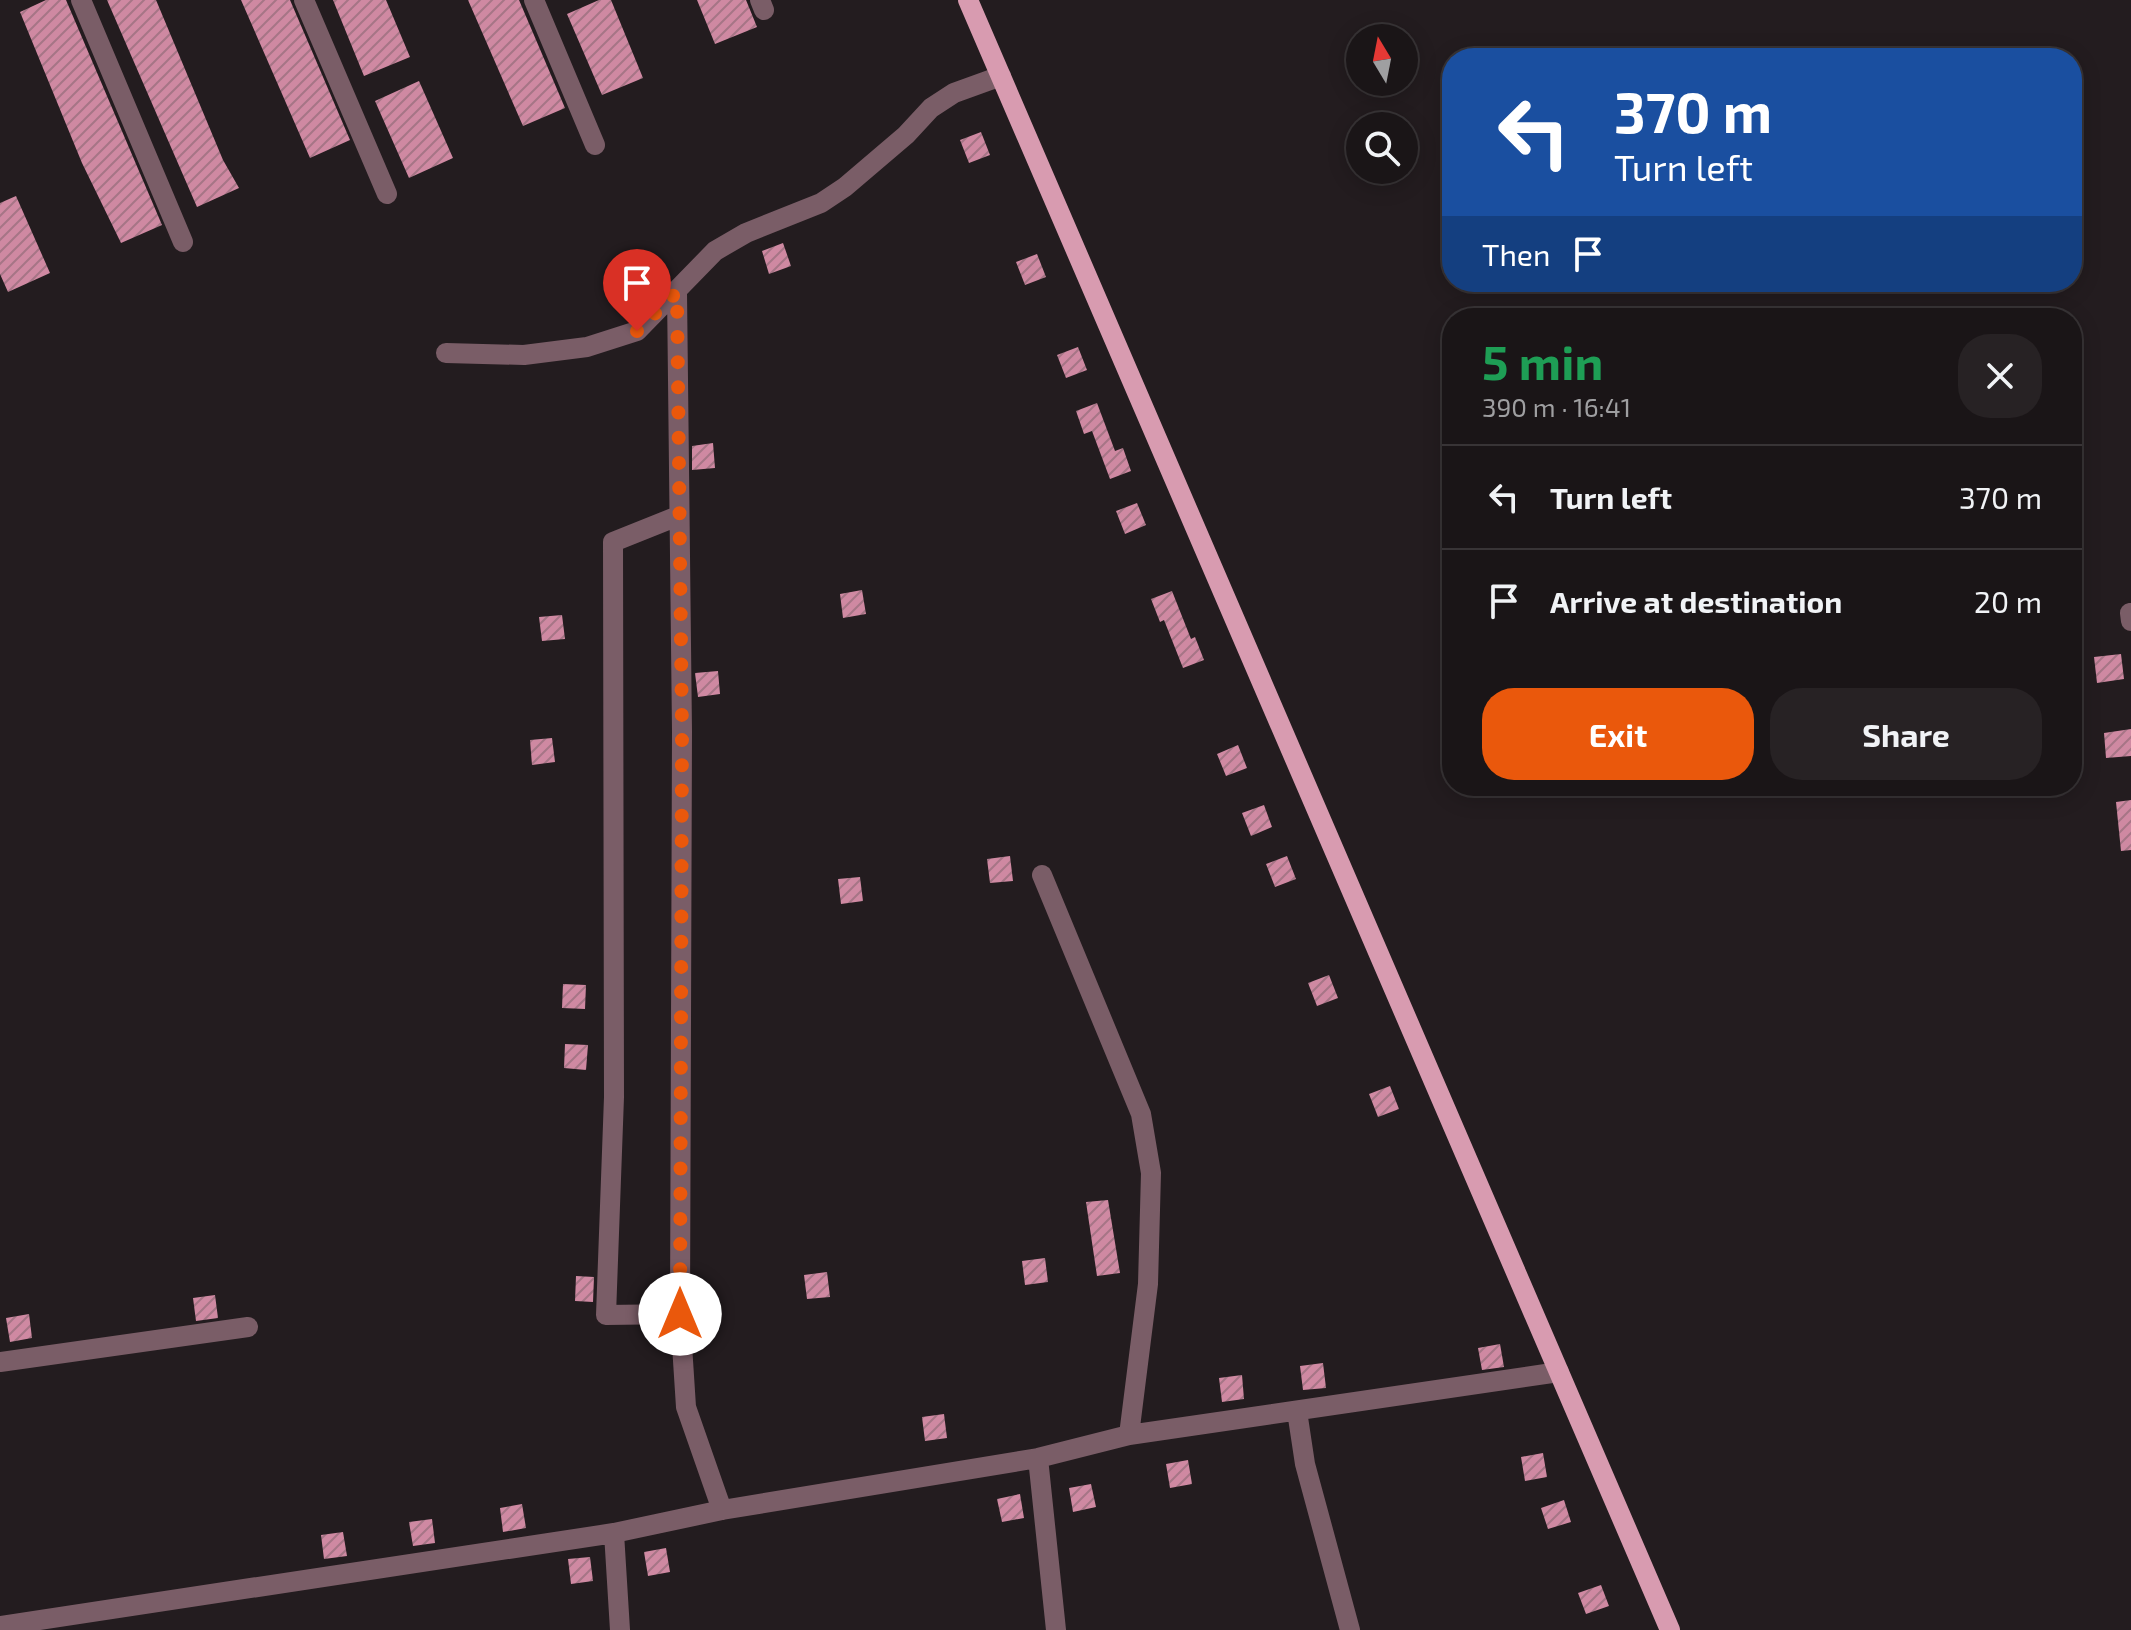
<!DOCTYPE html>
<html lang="en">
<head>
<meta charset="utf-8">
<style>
	:root { --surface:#1a1517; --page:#272224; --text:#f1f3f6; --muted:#9f9fa1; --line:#383436; --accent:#ea580c }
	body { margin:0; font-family:"Exo 2",sans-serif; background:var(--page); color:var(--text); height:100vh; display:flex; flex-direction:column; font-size:30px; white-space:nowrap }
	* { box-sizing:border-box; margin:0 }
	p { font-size:26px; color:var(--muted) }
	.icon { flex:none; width:44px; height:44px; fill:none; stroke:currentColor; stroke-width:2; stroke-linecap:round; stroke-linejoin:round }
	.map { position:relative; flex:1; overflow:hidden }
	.side { position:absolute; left:1442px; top:308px; width:640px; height:488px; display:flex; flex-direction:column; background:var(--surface); border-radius:32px; box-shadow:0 4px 20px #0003,0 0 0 2px var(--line) }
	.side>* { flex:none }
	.hud { position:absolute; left:1442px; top:48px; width:640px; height:244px; border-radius:32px; box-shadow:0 4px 20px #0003,0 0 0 2px var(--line); background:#1a4fa0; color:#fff; overflow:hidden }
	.needle { width:52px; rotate:350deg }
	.buttons { position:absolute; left:1346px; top:24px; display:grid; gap:16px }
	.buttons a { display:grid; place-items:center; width:72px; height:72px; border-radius:50%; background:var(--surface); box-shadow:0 4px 20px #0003,0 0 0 2px var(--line); font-size:40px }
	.pin { position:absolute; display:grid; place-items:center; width:68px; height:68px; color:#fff; margin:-82px -34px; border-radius:50% 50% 50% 0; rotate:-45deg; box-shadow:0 0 8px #0007 }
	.pin .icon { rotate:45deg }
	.me { position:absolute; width:88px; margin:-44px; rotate:0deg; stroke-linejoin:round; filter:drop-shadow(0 0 6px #0008) }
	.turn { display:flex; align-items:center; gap:28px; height:168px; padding:0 40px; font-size:36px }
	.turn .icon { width:104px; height:104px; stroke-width:2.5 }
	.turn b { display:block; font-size:56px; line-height:68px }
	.then { display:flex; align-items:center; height:76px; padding:0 40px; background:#0003; gap:16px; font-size:30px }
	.round { display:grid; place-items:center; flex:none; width:84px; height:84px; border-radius:32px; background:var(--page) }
	.overview { display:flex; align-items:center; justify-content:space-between; height:136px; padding:0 40px }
	h1 { font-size:48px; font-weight:700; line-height:60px; color:#1e9e55 }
	.primary-button { display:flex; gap:16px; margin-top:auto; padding:16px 40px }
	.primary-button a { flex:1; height:92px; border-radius:32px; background:var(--accent); color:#fff; font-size:32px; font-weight:700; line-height:92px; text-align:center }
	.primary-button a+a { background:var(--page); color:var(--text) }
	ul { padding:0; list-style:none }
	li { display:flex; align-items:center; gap:24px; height:104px; padding:0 40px; border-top:2px solid var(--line) }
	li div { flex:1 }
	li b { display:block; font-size:30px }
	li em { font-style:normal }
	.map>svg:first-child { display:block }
	.building { fill:url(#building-hatch) }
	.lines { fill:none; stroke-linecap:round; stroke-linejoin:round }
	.minor { stroke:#7a5d67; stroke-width:20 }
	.major { stroke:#d89bb0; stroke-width:20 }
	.route { stroke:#ea580c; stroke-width:14; stroke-dasharray:0 25.2 }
</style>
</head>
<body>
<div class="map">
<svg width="2131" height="1630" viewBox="0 0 2131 1630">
	<defs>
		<pattern id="building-hatch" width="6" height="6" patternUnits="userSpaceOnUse" patternTransform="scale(2)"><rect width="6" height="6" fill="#cf89a2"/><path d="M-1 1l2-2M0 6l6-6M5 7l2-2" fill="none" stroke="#a67586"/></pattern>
	</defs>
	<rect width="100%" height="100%" fill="#231c1f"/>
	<path class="building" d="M 46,0 L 66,0 L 162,225 L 121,243 L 82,163 L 20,12 Z
		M 107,0 L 156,0 L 223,160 L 239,188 L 197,207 Z
		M 241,0 L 290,0 L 350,140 L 310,158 Z
		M 333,0 L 386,0 L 410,57 L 364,76 Z
		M 468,0 L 519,0 L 565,108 L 523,126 Z
		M 599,0 L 611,0 L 643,78 L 602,95 L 567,14 Z
		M 697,0 L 746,0 L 757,27 L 715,44 Z
		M 419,81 L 453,158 L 409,178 L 375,101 Z
		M 981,132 L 990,155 L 969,163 L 960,140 Z
		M 16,196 L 50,273 L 8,292 L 0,274 L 0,203 Z
		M 783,243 L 791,266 L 769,274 L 762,251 Z
		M 1037,254 L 1046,277 L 1025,285 L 1016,262 Z
		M 1078,347 L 1087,370 L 1066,378 L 1057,355 Z
		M 1097,403 L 1115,451 L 1123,448 L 1131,471 L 1110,479 L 1092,431 L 1084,434 L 1076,411 Z
		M 713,443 L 715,468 L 692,470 L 692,446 Z
		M 1137,503 L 1146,525 L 1125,534 L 1116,511 Z
		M 862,590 L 866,614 L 843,618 L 840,594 Z
		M 1172,591 L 1191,639 L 1195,637 L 1204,660 L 1183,668 L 1164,620 L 1160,622 L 1151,599 Z
		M 562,615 L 565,639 L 542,641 L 539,617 Z
		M 2121,654 L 2124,679 L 2097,683 L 2094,657 Z
		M 718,671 L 720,694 L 698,697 L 695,673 Z
		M 2131,729 L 2131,756 L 2106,758 L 2104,733 Z
		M 552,738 L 555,762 L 532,765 L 530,740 Z
		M 1238,745 L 1247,768 L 1226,776 L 1217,754 Z
		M 2131,800 L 2131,850 L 2121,851 L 2116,802 Z
		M 1264,805 L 1272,827 L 1251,836 L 1242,813 Z
		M 1010,856 L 1013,881 L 990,883 L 987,859 Z
		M 1287,856 L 1296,879 L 1275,887 L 1266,864 Z
		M 860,877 L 863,901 L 841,904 L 838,879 Z
		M 1329,975 L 1338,998 L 1317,1006 L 1308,983 Z
		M 563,984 L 586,985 L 585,1009 L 562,1008 Z
		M 565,1044 L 588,1045 L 586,1070 L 564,1068 Z
		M 1390,1086 L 1399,1109 L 1378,1117 L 1369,1094 Z
		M 1108,1200 L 1120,1273 L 1097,1276 L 1086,1202 Z
		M 1045,1258 L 1048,1282 L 1025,1285 L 1022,1261 Z
		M 827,1272 L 830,1297 L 807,1299 L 804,1275 Z
		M 576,1276 L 594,1277 L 593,1302 L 575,1301 Z
		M 215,1295 L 218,1318 L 196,1321 L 193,1298 Z
		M 29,1314 L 32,1338 L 10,1342 L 6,1318 Z
		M 1500,1344 L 1504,1367 L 1482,1370 L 1478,1348 Z
		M 1323,1363 L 1326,1388 L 1303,1390 L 1300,1366 Z
		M 1242,1375 L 1244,1399 L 1222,1402 L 1219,1378 Z
		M 944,1414 L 947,1438 L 925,1441 L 922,1417 Z
		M 1543,1453 L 1547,1477 L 1525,1481 L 1521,1457 Z
		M 1188,1460 L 1192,1484 L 1170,1488 L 1166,1464 Z
		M 1091,1484 L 1096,1507 L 1073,1512 L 1069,1488 Z
		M 1020,1494 L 1024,1518 L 1002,1522 L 997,1499 Z
		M 1564,1500 L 1571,1522 L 1548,1529 L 1541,1508 Z
		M 522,1504 L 526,1528 L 503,1532 L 500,1508 Z
		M 432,1519 L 435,1543 L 413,1546 L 409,1522 Z
		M 343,1532 L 347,1556 L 324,1559 L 321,1535 Z
		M 666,1548 L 670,1572 L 648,1576 L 644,1552 Z
		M 590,1557 L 593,1581 L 571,1584 L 568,1559 Z
		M 1601,1585 L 1609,1606 L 1586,1614 L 1578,1593 Z"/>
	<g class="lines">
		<path class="minor" d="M 81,0 L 183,242
			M 304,0 L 387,194
			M 534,0 L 595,145
			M 760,0 L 764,10
			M 677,292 L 682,731 L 680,1314
			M 446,353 L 524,355 L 587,347 L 637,331 L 715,251 L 746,233 L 821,203 L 845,187 L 906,135 L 931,108 L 954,93 L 1001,76
			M 678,516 L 613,542 L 614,1097 L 606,1315 L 680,1314 L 686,1407 L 722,1510
			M 2130,613 L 2131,621
			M 1042,875 L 1141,1114 L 1151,1173 L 1148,1284 L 1129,1435
			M 0,1362 L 248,1327
			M 1297,1411 L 1305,1464 L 1350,1630
			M 1038,1458 L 1056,1630
			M 614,1533 L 620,1630
			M 0,1626 L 614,1533 L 722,1510 L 1038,1458 L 1129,1435 L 1559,1372"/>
		<path class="major" d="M 968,0 L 1670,1630"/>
	</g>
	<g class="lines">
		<path class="route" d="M 637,331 L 677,292 L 682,731 L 680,1314"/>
	</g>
</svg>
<div class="buttons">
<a><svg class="needle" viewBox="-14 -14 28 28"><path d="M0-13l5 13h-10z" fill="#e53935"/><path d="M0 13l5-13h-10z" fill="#9f9fa1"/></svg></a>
<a><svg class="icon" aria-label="search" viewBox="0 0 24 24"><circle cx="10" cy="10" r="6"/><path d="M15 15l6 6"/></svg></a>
</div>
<div class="pin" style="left:637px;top:331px;background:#d93025"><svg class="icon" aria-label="arrive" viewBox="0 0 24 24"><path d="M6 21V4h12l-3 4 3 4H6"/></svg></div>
<svg class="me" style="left:680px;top:1314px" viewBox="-20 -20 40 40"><circle r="19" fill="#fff"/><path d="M0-13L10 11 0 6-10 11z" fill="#ea580c"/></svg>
<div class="hud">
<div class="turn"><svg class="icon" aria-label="left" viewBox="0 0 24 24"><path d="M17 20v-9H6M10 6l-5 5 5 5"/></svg><div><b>370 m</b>Turn left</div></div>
<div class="then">Then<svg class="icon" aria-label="arrive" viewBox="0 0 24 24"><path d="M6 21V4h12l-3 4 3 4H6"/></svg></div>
</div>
<section class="side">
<div class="overview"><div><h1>5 min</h1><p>390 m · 16:41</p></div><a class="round"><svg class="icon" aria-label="close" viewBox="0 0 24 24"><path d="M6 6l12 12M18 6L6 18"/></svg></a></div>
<ul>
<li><svg class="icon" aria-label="left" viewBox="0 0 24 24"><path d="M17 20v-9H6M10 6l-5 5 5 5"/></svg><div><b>Turn left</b></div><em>370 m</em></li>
<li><svg class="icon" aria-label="arrive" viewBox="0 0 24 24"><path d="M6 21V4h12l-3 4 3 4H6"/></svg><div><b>Arrive at destination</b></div><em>20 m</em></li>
</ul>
<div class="primary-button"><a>Exit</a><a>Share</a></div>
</section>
</div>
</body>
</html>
